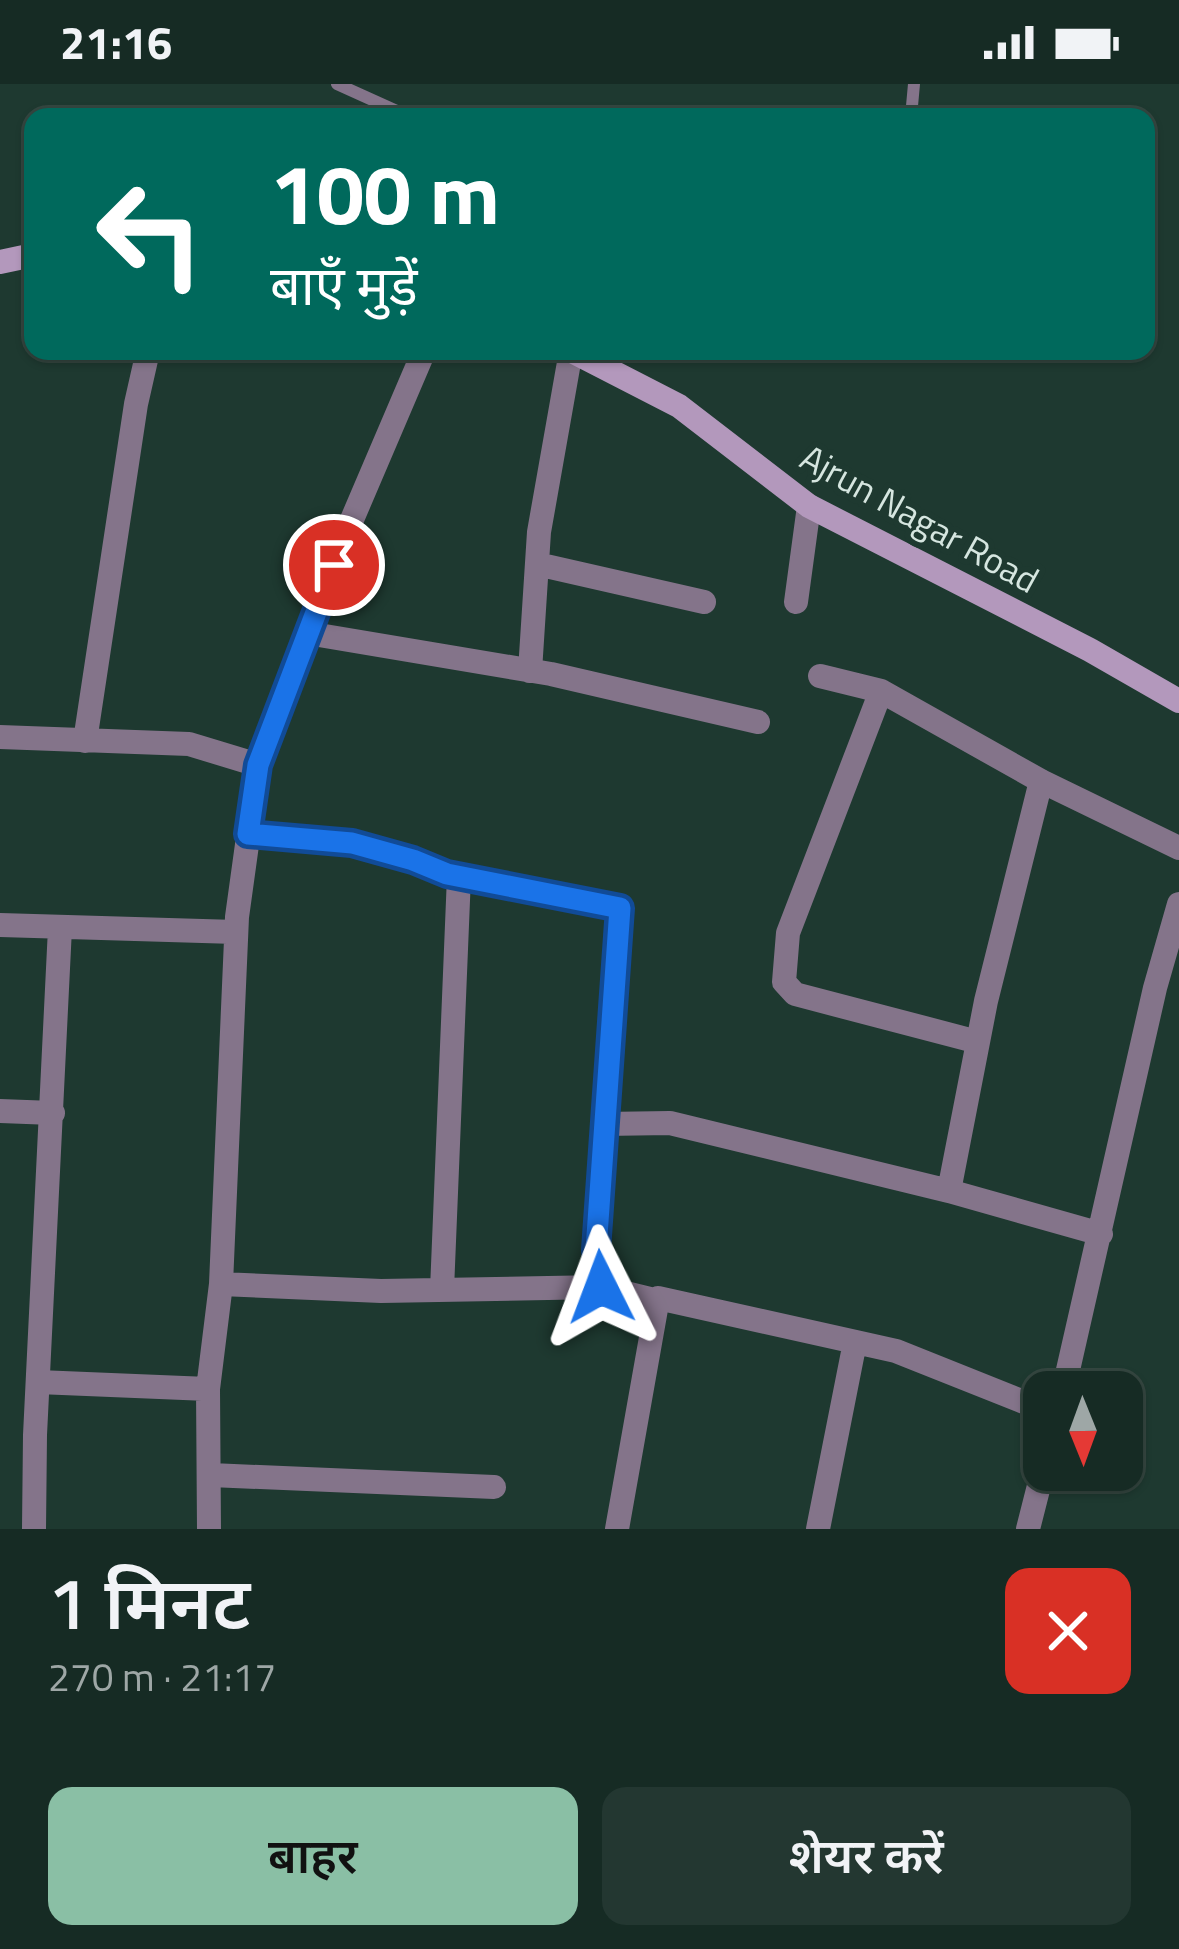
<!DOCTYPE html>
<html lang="hi">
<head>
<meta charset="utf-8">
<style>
	:root { --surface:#162b24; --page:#233731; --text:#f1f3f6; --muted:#9ea7a6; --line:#354741; --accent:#8abfa5 }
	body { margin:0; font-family:"Titillium Web","Noto Sans Devanagari",sans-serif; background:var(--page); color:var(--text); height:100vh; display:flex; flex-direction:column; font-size:45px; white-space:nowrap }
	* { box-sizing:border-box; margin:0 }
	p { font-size:39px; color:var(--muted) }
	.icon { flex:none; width:66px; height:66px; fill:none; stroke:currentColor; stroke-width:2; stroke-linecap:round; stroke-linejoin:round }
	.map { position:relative; height:1445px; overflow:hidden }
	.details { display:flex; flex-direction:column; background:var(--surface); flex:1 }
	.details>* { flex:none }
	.hud { position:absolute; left:24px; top:24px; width:1131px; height:252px; border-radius:24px; box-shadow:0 3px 9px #0004,0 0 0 3px var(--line); background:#00695c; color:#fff; overflow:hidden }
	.needle { width:78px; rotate:179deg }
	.tools { position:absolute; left:1023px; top:1287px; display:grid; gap:24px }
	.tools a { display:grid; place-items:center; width:120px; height:120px; border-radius:24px; background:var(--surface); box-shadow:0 3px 9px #0004,0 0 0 3px var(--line); font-size:60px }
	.pin { position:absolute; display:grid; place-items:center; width:102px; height:102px; color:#fff; margin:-51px; border:6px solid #fff; border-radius:50%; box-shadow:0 3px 12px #0007 }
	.me { position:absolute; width:132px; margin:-66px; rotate:357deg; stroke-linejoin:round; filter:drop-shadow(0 0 9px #0008) }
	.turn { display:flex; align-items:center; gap:42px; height:252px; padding:0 48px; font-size:54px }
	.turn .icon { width:156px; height:156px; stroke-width:2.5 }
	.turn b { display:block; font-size:84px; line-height:102px }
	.round { display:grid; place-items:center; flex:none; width:126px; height:126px; border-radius:24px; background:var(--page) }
	.head { display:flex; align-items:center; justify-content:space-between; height:204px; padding:0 48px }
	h1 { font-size:72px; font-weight:600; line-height:90px }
	.primary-button { display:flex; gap:24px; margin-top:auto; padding:24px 48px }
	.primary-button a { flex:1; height:138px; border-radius:24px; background:var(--accent); color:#111; font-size:48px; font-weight:600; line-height:138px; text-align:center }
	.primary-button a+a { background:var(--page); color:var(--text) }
	.status { display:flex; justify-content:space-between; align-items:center; height:84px; padding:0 60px; background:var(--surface); direction:ltr }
	.status svg { height:33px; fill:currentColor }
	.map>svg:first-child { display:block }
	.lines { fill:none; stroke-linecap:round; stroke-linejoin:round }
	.lane { stroke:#84748a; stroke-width:12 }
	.street { stroke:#84748a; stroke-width:24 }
	.secondary { stroke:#b398bc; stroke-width:24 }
	.route-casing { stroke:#114b97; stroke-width:30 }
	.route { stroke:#1a73e8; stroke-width:21 }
	.labels { text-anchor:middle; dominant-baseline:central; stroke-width:12; stroke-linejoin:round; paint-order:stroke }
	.street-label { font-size:36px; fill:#d6e6e0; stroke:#1e3930 }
</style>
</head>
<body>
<div class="status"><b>21:16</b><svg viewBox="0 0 49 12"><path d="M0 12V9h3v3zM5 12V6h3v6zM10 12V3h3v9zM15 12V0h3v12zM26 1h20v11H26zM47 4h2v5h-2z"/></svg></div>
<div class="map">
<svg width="1179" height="1445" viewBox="0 0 1179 1445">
	<rect width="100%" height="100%" fill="#1e3930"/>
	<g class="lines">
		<path class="lane" d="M 337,0 L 410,33
			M 911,33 L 914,0"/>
		<path class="street" d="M 537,480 L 704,518
			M 796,518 L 809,422
			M 307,549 L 551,590 L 758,638
			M 530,587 L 539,448 L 571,267
			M 820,592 L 881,607 L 1041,697 L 1179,764
			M 881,607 L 788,849 L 784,898 L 795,910 L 978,958
			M 0,653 L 189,660 L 258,681
			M 85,657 L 136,320 L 148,267
			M 1041,697 L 986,917 L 949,1107 L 1101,1150
			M 248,750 L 352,759 L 414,776 L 447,790 L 621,824 L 596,1165 L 601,1203 L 658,1217
			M 0,841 L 236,848
			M 0,1027 L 53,1029
			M 603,1040 L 670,1039 L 949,1107
			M 221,1200 L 381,1207 L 601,1203
			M 442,1206 L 459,792
			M 38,1298 L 208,1305
			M 1063,1308 L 1155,904 L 1179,820
			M 211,1391 L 494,1403
			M 34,1445 L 35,1351 L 60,844
			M 209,1445 L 208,1305 L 221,1200 L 237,833 L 258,681 L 333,480 L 424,267
			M 617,1445 L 658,1214 L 896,1267 L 1044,1326
			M 818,1445 L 855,1258
			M 1028,1445 L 1044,1382"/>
		<path class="secondary" d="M 0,178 L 33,171
			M 572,267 L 679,322 L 809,422 L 1090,566 L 1179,617"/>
	</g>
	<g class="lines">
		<g class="route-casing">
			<path id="route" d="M 334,481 L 258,681 L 248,750 L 352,759 L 413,776 L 447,790 L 620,824 L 596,1166 L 601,1203"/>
		</g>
		<use href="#route" class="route"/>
	</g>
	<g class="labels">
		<g class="street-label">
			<text transform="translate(920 434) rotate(29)">Ajrun Nagar Road</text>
		</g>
	</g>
</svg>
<div class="tools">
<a><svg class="needle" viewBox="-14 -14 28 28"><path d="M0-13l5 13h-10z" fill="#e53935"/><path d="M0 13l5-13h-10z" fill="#9ea7a6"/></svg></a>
</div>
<div class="pin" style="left:334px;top:481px;background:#d93025"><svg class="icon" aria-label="arrive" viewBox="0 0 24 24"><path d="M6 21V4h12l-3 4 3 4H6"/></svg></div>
<svg class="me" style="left:601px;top:1203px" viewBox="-20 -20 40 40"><path d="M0-17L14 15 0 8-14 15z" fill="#1a73e8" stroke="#fff" stroke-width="4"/></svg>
<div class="hud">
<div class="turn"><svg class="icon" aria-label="left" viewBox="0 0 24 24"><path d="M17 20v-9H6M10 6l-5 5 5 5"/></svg><div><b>100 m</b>बाएँ मुड़ें</div></div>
</div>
</div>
<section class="details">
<div class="head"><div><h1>1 मिनट</h1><p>270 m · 21:17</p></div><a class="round" style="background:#d93025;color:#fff"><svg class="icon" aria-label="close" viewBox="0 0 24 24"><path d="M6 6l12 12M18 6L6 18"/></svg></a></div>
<div class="primary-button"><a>बाहर</a><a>शेयर करें</a></div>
</section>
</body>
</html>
